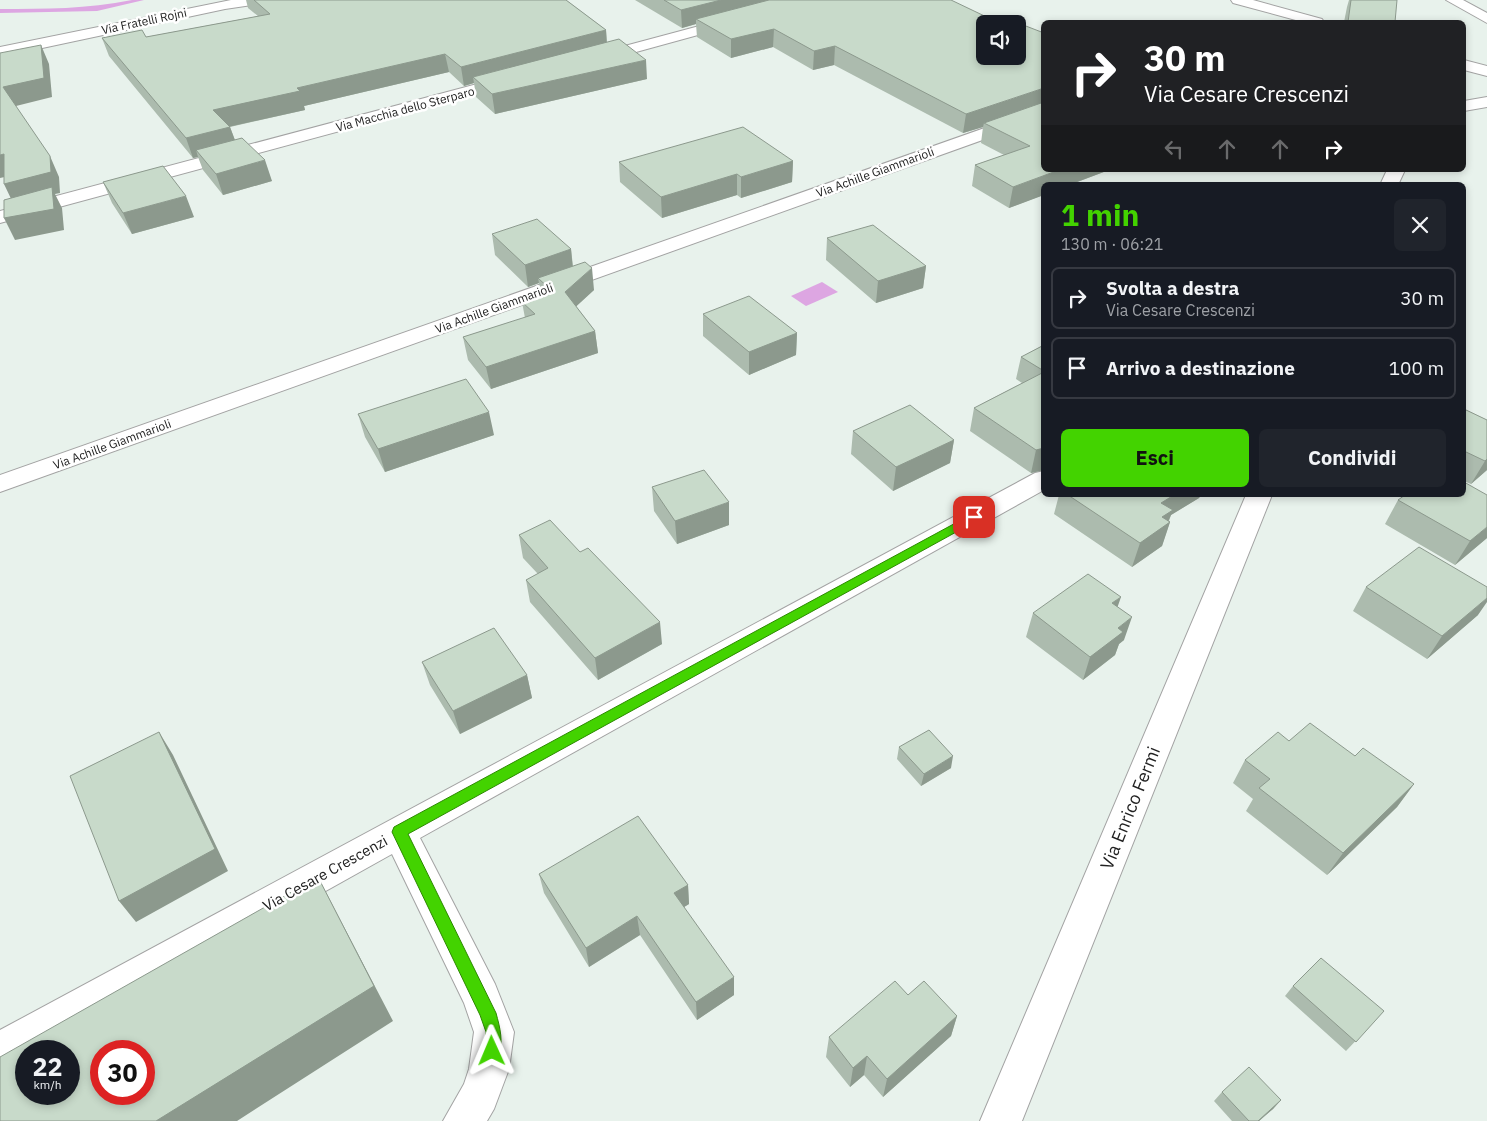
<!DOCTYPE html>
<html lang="it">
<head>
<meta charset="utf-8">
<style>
	:root { --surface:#171b24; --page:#20242c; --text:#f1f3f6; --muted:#9ea1a6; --line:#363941; --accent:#43d300 }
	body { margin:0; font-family:"IBM Plex Sans",sans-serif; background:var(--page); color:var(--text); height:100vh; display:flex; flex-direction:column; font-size:19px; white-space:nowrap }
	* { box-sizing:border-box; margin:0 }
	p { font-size:16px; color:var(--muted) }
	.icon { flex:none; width:28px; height:28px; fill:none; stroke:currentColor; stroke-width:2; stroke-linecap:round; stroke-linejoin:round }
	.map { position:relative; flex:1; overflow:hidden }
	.drawer { position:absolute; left:1041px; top:182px; width:425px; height:315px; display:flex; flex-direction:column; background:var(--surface); border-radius:8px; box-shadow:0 2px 8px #0003 }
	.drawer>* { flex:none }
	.banner { position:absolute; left:1041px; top:20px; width:425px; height:152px; border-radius:8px; box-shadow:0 2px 8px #0003; background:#202124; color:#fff; overflow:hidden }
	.fabs { position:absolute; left:976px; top:15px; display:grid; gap:10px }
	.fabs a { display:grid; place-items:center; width:50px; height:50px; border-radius:8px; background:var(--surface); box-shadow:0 2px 8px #0003; font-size:25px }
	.speed { position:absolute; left:15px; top:1040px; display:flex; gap:10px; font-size:25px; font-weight:700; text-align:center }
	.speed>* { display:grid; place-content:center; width:65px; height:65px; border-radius:50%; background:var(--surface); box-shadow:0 2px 8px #0003; line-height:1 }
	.speed small { font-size:12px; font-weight:400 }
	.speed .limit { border:8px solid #d22; background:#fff; color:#111 }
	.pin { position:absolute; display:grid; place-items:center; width:42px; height:42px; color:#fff; margin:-21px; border-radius:10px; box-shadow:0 2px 8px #0006 }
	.me { position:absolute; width:55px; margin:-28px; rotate:359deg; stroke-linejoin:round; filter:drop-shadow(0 0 4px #0008) }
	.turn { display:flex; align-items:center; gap:18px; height:105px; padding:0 20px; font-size:22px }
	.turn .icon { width:65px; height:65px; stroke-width:2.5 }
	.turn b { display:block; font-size:35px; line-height:42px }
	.lanes { display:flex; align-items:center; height:48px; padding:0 20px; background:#0003; justify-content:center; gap:25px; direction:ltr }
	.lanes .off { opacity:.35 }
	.round { display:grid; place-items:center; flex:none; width:52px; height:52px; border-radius:8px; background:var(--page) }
	.overview { display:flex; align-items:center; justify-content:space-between; height:85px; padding:0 20px }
	h1 { font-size:30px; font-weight:800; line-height:38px; color:var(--accent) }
	.cta { display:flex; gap:10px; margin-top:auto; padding:10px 20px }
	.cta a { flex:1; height:58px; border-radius:8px; background:var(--accent); color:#111; font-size:20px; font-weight:800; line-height:58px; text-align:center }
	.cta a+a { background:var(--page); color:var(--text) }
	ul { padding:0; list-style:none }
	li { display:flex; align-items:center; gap:15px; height:62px; margin:0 10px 8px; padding:0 10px; border:2px solid var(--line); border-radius:8px }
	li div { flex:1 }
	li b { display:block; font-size:19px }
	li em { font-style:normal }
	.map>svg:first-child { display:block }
	.water { fill:#dda6e2 }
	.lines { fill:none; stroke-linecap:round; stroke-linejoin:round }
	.stream { fill:#dda6e2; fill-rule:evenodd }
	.minor-casing { stroke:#a3a3a3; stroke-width:2 }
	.tertiary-casing { stroke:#a3a3a3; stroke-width:2 }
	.minor { fill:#fff; fill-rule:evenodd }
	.tertiary { fill:#fff; fill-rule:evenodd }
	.wall { fill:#acbbae }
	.shaded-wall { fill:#8c998d }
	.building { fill:#c8daca; stroke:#8c998d; fill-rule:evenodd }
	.route { fill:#43d300; stroke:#2c8900 }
	.labels { text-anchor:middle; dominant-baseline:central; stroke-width:5; stroke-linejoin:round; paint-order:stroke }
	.far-street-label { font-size:12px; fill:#222; stroke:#fff }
	.street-label { font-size:15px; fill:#222; stroke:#fff }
	.near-street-label { font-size:18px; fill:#222; stroke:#fff }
</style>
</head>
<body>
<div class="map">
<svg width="1487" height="1121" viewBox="0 0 1487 1121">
	<rect width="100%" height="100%" fill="#e8f2ec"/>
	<path class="water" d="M 822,282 L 838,292 L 806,306 L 791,296 Z"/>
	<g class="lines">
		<path class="stream" d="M 132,0 L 144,0 L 97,11 L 0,13 L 0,9 C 46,9 86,9 132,0 Z"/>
		<g class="minor-casing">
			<path id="minor" d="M 325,0 L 318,4 L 252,5 L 225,9 L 0,57 L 0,47 L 231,0 Z
				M 1231,0 L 1253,0 L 1322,19 L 1324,22 L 1303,22 L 1233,3 Z
				M 1446,0 L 1463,0 L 1487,13 L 1487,23 Z
				M 733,17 L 740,21 L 738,24 L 596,63 L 588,58 L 591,55 Z
				M 1464,60 L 1487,66 L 1487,76 L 1464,70 Z
				M 511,75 L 517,77 L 519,80 L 517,83 L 0,223 L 0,211 Z
				M 1044,107 L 1044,118 L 0,492 L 0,475 Z
				M 1044,471 L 1044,490 L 420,838 L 495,984 L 514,1032 L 509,1069 L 494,1109 L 487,1121 L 443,1121 L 464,1084 L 469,1069 L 474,1032 L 464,1003 L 392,854 L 39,1051 L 26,1051 L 26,1058 L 0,1071 L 0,1030 L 1035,473 Z"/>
		</g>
		<g class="tertiary-casing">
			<path id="tertiary" d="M 1487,97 L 1487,107 L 1464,111 L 1464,101 Z
				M 1387,170 L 1405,170 L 1398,185 L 1380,185 Z
				M 1246,495 L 1272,495 L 1022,1121 L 980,1121 Z"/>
		</g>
		<use href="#minor" class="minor"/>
		<use href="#tertiary" class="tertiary"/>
	</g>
	<path class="wall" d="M 246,0 L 566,0 L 606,30 L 607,42 L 647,79 L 495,114 L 476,97 L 474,83 L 464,86 L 449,72 L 304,106 L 305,110 L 230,127 L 235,140 L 272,181 L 223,195 L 203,170 L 198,157 L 193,158 L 109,56 L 102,38 L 146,37 L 258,16 L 248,8 Z
		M 635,0 L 951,0 L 1044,170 L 1109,170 L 1009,208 L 972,186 L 975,165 L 1004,155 L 981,143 L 983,127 L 963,133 L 834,65 L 813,70 L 773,47 L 731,58 L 697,37 L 696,24 L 682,28 Z
		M 1349,0 L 1351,0 L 1395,22 L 1344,22 L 1347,7 Z
		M 793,161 L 792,182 L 741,198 L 737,195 L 662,218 L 620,182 L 619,162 Z
		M 103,182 L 194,217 L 132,234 L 112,203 Z
		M 492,234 L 571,249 L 573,266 L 594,290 L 576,306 L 595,331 L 598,353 L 491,389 L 468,360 L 463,337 L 525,318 L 522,302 L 541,295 L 539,283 L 528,287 L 495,255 Z
		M 827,238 L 926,266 L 923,288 L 876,303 L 826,260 Z
		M 703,314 L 797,333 L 796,355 L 749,375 L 703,336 Z
		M 1044,345 L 1044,470 L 1031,473 L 970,431 L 974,408 L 1022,383 L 1016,379 L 1021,357 Z
		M 1464,409 L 1487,420 L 1487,470 L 1471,484 L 1464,481 Z
		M 358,414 L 494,435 L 385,472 L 365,437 Z
		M 853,431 L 954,440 L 950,463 L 893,491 L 851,454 Z
		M 652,487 L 729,525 L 677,544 L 654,511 Z
		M 1059,495 L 1201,495 L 1199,498 L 1171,515 L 1169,521 L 1170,522 L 1162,546 L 1132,567 L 1054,514 Z
		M 1398,500 L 1487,538 L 1455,565 L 1385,524 Z
		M 519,535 L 662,644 L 598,680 L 530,602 L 526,580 L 538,574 L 523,558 Z
		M 1366,587 L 1478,615 L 1427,659 L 1353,611 Z
		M 1117,606 L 1124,640 L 1119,644 L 1115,655 L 1083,680 L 1026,637 L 1033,613 Z
		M 422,662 L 527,675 L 532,698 L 460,734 L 430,685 Z
		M 1289,741 L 1355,756 L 1414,784 L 1397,807 L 1327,875 L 1246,811 L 1253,799 L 1233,783 L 1245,760 Z
		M 899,747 L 951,768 L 921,786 L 897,759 Z
		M 539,874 L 688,885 L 689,904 L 684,907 L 734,995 L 697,1020 L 640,935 L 589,967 L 544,893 Z
		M 1293,986 L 1384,1011 L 1346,1051 L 1285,996 Z
		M 908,995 L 957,1016 L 951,1036 L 883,1097 L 864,1075 L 850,1087 L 826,1057 L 829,1037 Z
		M 1222,1092 L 1281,1100 L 1273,1109 L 1259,1121 L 1232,1121 L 1214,1101 Z"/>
	<path class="shaded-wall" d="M 721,0 L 788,0 L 696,19 L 696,24 L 682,28 L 681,10 Z
		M 774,29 L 773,47 L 731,58 L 731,39 Z
		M 606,30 L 607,48 L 473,77 L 474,83 L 464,86 L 461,67 Z
		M 41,45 L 49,64 L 52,97 L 12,107 L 3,87 Z
		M 835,46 L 834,65 L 813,70 L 814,51 Z
		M 445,54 L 449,72 L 304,106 L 305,110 L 219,129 L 213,110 L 297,88 Z
		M 646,60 L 647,79 L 495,114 L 492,94 Z
		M 1044,88 L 1044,106 L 984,123 L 983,127 L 963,133 L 966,114 Z
		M 230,127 L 237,146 L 196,150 L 198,157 L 193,158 L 186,138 Z
		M 4,154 L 14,175 L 0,178 L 0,155 Z
		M 50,156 L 59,177 L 60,193 L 55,194 L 62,208 L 64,230 L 15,240 L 4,218 L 14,205 L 4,184 Z
		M 265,160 L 272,181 L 223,195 L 216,174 Z
		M 793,161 L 792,182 L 741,198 L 741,177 Z
		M 1059,170 L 1109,170 L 1069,185 L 1044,185 L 1044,195 L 1009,208 L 1013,187 Z
		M 737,174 L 737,195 L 662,218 L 661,197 Z
		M 186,196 L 194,217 L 132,234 L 123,213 Z
		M 571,249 L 573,271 L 538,278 L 539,283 L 528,287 L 525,265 Z
		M 926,266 L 923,288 L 876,303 L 878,281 Z
		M 592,268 L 594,290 L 568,314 L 565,292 Z
		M 595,331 L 598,353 L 491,389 L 486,367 Z
		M 797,333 L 796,355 L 749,375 L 749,352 Z
		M 489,412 L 494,435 L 385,472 L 378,449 Z
		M 954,440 L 950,463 L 893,491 L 896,467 Z
		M 1044,448 L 1044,470 L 1031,473 L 1036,450 Z
		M 1487,459 L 1487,470 L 1471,484 L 1485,461 Z
		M 1174,495 L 1201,495 L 1199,498 L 1171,515 L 1167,524 L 1170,522 L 1162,546 L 1132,567 L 1140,543 L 1161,503 Z
		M 729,502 L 729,525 L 677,544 L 675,521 Z
		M 1487,527 L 1487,538 L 1455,565 L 1470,541 Z
		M 1121,597 L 1113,620 L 1112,603 Z
		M 1487,598 L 1487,602 L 1478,615 L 1427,659 L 1442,636 Z
		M 1132,617 L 1124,640 L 1119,644 L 1115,655 L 1083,680 L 1090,657 L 1118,628 Z
		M 660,622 L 662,644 L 598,680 L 595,658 Z
		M 527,675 L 532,698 L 460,734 L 453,711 Z
		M 159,732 L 173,755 L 228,871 L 136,922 L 119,901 Z
		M 953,756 L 951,768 L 921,786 L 924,774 Z
		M 1414,784 L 1397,807 L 1327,875 L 1343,853 Z
		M 318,877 L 393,1021 L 237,1121 L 156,1121 Z
		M 688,885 L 689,904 L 676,912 L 674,893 Z
		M 637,916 L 640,935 L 589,967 L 586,948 Z
		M 734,977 L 734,995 L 697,1020 L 696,1002 Z
		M 957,1016 L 951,1036 L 883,1097 L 887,1079 Z
		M 867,1056 L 864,1075 L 850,1087 L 853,1068 Z
		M 1281,1100 L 1273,1109 L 1259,1121 L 1258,1121 Z"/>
	<path class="building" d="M 254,0 L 566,0 L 606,30 L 461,67 L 445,54 L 297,88 L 300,91 L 213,110 L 230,127 L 186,138 L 102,38 L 142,30 L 146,37 L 270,14 Z
		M 664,0 L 721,0 L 681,10 Z
		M 769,0 L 951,0 L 995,21 L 1005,18 L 1044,33 L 1044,88 L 966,114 L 835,46 L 814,51 L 774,29 L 731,39 L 696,19 ZM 985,24 L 1018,24 L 1018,56 L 985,56 Z
		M 1351,0 L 1397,0 L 1395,22 L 1348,22 Z
		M 619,39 L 646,60 L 492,94 L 473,77 Z
		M 41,45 L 44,78 L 3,87 L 50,156 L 51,172 L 4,184 L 4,154 L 0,155 L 0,53 Z
		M 1044,102 L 1044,170 L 1059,170 L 1013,187 L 975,165 L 1030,146 L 984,123 Z
		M 743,127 L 793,161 L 741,177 L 737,174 L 661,197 L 619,162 Z
		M 242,138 L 265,160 L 216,174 L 196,150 Z
		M 163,166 L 186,196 L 123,213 L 103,182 Z
		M 52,187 L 54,209 L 4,218 L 4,200 Z
		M 537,219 L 571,249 L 525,265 L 492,234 Z
		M 873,225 L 926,266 L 878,281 L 827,238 Z
		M 585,262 L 592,268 L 565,292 L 595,331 L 486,367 L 463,337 L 535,314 L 522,302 L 552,291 L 538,278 Z
		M 749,296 L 797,333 L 749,352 L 703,314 Z
		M 1044,345 L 1044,371 L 1021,357 Z
		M 1044,372 L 1044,448 L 1036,450 L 974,408 Z
		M 466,379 L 489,412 L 378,449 L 358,414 Z
		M 910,405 L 954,440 L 896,467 L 853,431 Z
		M 1464,409 L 1487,420 L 1487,459 L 1485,461 L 1464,451 Z
		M 704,470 L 729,502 L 675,521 L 652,487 Z
		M 1464,482 L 1487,495 L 1487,527 L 1470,541 L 1398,500 L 1405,495 L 1464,495 Z
		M 1068,495 L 1174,495 L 1161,503 L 1173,510 L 1162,517 L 1170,522 L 1140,543 Z
		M 550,520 L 580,552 L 588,548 L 660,622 L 595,658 L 526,580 L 548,568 L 519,535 Z
		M 1419,547 L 1487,587 L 1487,598 L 1442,636 L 1366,587 Z
		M 1088,574 L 1121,597 L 1112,603 L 1132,617 L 1118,628 L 1123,632 L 1090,657 L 1033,613 Z
		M 494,628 L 527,675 L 453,711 L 422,662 Z
		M 1310,723 L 1355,756 L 1363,748 L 1414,784 L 1343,853 L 1259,788 L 1270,779 L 1245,760 L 1278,732 L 1289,741 Z
		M 929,730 L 953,756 L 924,774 L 899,747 Z
		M 159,732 L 215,849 L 119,901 L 70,776 Z
		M 638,816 L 688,885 L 674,893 L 734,977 L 696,1002 L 637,916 L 586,948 L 539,874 Z
		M 318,877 L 374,986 L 156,1121 L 0,1121 L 0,1057 ZM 26,1051 L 69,1051 L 69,1094 L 26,1094 ZM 101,1051 L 144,1051 L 144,1094 L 101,1094 Z
		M 1321,958 L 1384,1011 L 1356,1042 L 1293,986 Z
		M 895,981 L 908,995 L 924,981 L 957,1016 L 887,1079 L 867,1056 L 853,1068 L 829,1037 Z
		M 1249,1067 L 1281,1100 L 1258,1121 L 1249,1121 L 1222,1092 Z"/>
	<path class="route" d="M 974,513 L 978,514 L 978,520 L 408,834 L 496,1013 C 500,1028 504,1042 498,1057 L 492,1059 L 487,1057 L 484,1051 L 486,1032 L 480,1015 L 392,832 L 394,827 Z"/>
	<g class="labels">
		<g class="far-street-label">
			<text transform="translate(144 21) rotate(-12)">Via Fratelli Rojni</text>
			<text transform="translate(405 109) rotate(-15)">Via Macchia dello Sterparo</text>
			<text transform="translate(875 172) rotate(-20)">Via Achille Giammarioli</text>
			<text transform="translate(494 308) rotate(-20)">Via Achille Giammarioli</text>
			<text transform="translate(112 444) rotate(-20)">Via Achille Giammarioli</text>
		</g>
		<g class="street-label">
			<text transform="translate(325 873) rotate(-29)">Via Cesare Crescenzi</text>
		</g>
		<g class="near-street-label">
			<text transform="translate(1130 808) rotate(-68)">Via Enrico Fermi</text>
		</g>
	</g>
</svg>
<div class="fabs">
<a><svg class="icon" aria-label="sound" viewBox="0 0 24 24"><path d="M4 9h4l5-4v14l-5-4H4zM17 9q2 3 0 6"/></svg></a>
</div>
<div class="speed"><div>22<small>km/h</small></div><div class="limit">30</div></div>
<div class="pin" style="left:974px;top:517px;background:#d93025"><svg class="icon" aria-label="arrive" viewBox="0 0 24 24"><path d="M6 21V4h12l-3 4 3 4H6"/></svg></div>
<svg class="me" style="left:492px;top:1051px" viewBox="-20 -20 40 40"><path d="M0-17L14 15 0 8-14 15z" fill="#43d300" stroke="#fff" stroke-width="4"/></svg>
<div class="banner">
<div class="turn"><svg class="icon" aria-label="right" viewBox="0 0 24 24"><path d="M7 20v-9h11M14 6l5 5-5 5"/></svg><div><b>30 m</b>Via Cesare Crescenzi</div></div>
<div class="lanes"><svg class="icon off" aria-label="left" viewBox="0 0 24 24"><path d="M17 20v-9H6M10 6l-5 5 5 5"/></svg><svg class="icon off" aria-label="ahead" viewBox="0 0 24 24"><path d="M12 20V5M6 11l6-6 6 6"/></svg><svg class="icon off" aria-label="ahead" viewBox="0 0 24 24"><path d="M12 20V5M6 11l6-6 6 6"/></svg><svg class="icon" aria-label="right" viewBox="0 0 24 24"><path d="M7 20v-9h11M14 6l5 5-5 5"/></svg></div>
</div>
<section class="drawer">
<div class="overview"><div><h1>1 min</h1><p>130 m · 06:21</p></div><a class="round"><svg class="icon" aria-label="close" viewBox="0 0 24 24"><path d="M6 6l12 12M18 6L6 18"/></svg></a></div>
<ul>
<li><svg class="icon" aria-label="right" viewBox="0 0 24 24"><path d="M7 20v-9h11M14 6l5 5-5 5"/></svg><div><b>Svolta a destra</b><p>Via Cesare Crescenzi</p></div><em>30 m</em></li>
<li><svg class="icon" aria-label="arrive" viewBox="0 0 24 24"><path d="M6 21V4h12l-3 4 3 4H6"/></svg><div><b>Arrivo a destinazione</b></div><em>100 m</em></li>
</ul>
<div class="cta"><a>Esci</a><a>Condividi</a></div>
</section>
</div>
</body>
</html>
